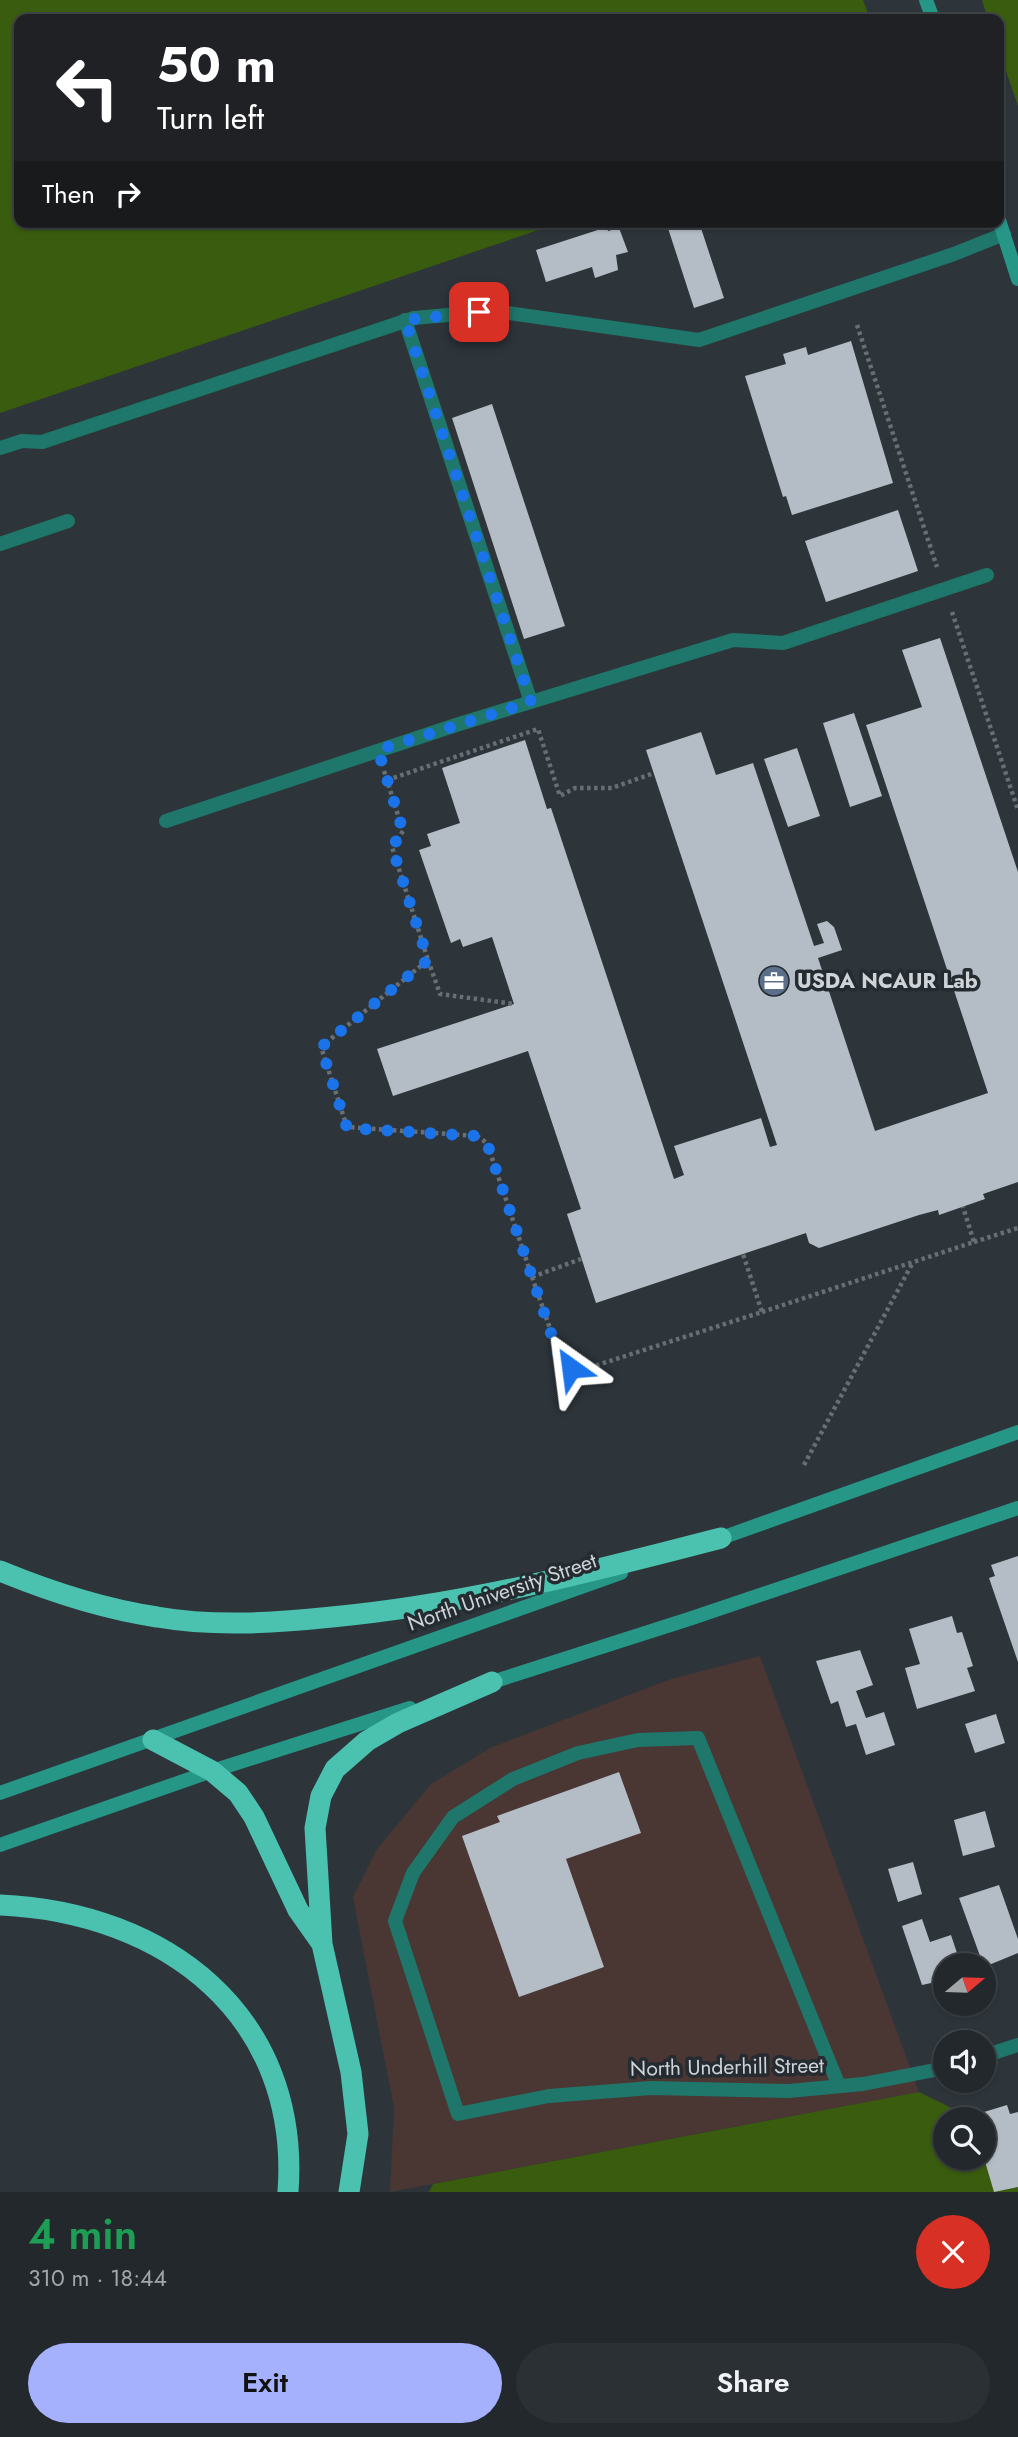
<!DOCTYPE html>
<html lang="en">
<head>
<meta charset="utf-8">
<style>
	:root { --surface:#22282c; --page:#2a3034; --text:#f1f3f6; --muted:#a2a6a9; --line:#3f4448; --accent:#a5b1fc }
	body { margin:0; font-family:Jost,sans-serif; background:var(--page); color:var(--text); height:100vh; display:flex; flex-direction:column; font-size:26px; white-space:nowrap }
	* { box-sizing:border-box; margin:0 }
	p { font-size:23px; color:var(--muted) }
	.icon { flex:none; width:38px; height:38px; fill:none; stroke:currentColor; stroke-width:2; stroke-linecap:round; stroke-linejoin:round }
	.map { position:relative; height:2192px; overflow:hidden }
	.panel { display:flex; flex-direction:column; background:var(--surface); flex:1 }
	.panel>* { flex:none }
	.top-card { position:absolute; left:14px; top:14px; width:990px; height:214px; border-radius:14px; box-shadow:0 2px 5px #0004,0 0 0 2px var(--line); background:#202124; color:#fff; overflow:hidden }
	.needle { width:46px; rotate:71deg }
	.controls { position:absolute; left:933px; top:1953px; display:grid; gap:14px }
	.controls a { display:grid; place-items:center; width:63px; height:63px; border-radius:50%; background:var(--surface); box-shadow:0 2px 5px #0004,0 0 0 2px var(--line); font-size:35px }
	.pin { position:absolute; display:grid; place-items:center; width:60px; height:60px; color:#fff; margin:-30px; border-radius:14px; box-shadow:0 4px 10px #0006 }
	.me { position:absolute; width:77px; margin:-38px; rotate:329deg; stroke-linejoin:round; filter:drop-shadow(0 0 5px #0008) }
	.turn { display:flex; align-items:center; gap:24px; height:147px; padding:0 28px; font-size:32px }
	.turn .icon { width:91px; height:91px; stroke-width:2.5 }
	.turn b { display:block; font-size:49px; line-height:60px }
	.then { display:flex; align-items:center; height:66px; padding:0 28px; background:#0003; gap:14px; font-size:26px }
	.round { display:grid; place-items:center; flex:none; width:74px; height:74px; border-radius:37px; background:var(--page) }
	.summary { display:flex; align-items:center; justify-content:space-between; height:119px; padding:0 28px }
	h1 { font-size:42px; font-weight:600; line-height:52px; color:#1e9e55 }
	.cta { display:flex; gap:14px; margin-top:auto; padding:14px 28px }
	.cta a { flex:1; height:80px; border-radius:42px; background:var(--accent); color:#111; font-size:28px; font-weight:600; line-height:80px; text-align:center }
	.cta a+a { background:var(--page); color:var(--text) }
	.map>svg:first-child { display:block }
	.commercial { fill:#4a3633 }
	.green { fill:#395c0f }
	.building { fill:#b4bdc5 }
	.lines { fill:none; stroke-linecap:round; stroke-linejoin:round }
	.path { stroke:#686f74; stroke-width:4.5; stroke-dasharray:3.5 3.5; stroke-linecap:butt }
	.lane { stroke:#1f766a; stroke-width:14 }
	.street { stroke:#1f766a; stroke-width:14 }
	.secondary { stroke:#269687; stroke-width:14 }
	.highway { stroke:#4bc2b0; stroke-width:21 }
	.route { stroke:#1a73e8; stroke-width:12; stroke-dasharray:0 21.6 }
	.labels { text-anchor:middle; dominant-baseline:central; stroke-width:7; stroke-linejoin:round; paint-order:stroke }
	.poi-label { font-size:21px; font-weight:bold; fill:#ced3d7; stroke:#242b31; text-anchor:start }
	.street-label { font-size:21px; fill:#ced3d7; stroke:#242b31 }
</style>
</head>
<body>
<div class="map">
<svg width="1018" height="2192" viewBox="0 0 1018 2192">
	<rect width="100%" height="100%" fill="#2d353b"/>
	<path class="commercial" d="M 760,1656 L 919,2092 L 390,2192 L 394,2108 L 353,1897 L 377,1849 L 431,1784 L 492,1747 L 671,1679 Z"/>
	<path class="green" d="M 0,0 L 863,0 L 870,19 L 19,19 L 19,222 L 562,222 L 0,413 Z
		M 982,0 L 1018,0 L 1018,106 L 999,51 L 999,19 L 988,19 Z
		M 919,2092 L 974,2119 L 945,2119 L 945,2158 L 984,2158 L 984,2124 L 1018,2141 L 1018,2192 L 429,2192 L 433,2184 Z"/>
	<path class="building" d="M 666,222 L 699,222 L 724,298 L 694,308 Z
		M 607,227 L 608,231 L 619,228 L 628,252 L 616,255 L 618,270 L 595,278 L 592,267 L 546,282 L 536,250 Z
		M 851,341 L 893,483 L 792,515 L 786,496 L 783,497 L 745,376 L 786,364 L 783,354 L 806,347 L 808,355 Z
		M 492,404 L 565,626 L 524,639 L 452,418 Z
		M 898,510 L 918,571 L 826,602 L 805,541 Z
		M 940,638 L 1018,872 L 1018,1182 L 983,1194 L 985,1199 L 939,1215 L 938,1210 L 919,1215 L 819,1248 L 809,1243 L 806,1233 L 596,1303 L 567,1214 L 581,1209 L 528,1051 L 393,1096 L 377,1049 L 514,1004 L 492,937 L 463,947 L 460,939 L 451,943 L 419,850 L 431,846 L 427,834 L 460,823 L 442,768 L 525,740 L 547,809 L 551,808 L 674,1179 L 684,1175 L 674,1146 L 761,1118 L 770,1147 L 777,1145 L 646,750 L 701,732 L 716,775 L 753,763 L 814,946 L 824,943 L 817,924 L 827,921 L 834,927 L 842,950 L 818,958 L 875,1131 L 988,1093 L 866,725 L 922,707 L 902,650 Z
		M 854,713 L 882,796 L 850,807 L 823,723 Z
		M 797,748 L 820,816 L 788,827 L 764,759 Z
		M 1018,1556 L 1018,1662 L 989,1578 L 995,1576 L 991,1565 Z
		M 952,1616 L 957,1633 L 962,1632 L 973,1666 L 967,1668 L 975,1691 L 917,1709 L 905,1668 L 920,1664 L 909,1629 Z
		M 860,1650 L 873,1685 L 856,1691 L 866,1718 L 884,1712 L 895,1745 L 866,1755 L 856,1724 L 846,1727 L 838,1701 L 831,1704 L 816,1661 Z
		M 996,1714 L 1005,1743 L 975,1753 L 965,1724 Z
		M 619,1772 L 641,1833 L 566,1859 L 604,1967 L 519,1997 L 462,1836 L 500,1822 L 497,1816 Z
		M 985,1811 L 995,1847 L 963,1856 L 954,1820 Z
		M 913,1862 L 922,1894 L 898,1902 L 888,1869 Z
		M 999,1885 L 1018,1939 L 1018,1953 L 984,1967 L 959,1898 Z
		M 922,1919 L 930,1942 L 951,1935 L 961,1965 L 945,1965 L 945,1980 L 922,1985 L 902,1926 Z
		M 1007,2105 L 1010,2114 L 1018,2112 L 1018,2187 L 994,2192 L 984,2158 L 984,2137 L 990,2135 L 984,2112 Z"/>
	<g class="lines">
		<path class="path" d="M 857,325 L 937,567
			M 952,612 L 1018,810
			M 384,771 L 403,831 L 392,847 L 428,960 L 321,1047 L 347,1127 L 477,1136 L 487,1143 L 532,1277 L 581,1259
			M 387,780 L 538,729 L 560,796 L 575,788 L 612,788 L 654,773
			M 428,960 L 440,994 L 514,1004
			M 974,1242 L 1018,1228
			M 532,1277 L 560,1357 L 571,1368 L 585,1369 L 762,1312 L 743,1254
			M 762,1312 L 974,1242 L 963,1207
			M 804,1465 L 912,1264"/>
		<path class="lane" d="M 405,320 L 531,702
			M 0,448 L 22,441 L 42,442 L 414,318 L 494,311 L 699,340 L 954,254 L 1004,234
			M 0,544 L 68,521
			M 166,821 L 456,725 L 733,640 L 783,643 L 987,575
			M 549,2096 L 458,2114 L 395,1921 L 413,1873 L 453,1817 L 513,1779 L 578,1753 L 638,1740 L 698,1738 L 839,2086"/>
		<path class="street" d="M 984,2056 L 1018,2045
			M 549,2096 L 651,2088 L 789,2091 L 863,2084 L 945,2068"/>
		<path class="secondary" d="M 926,0 L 933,19
			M 999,220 L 1018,279
			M 713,1541 L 1018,1432
			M 486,1684 L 689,1619 L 1018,1508
			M 0,1793 L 621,1573
			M 0,1845 L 212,1771 L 410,1708"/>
		<path class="highway" d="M 0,1571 C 51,1592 103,1609 157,1617 C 215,1627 274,1623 332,1617 C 468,1604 590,1572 721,1538
			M 153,1740 L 212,1771 L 238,1793 L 254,1817 L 298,1910 L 322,1944
			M 0,1905 C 165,1912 301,2015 288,2192
			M 349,2192 L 358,2134 L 351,2072 L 322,1944 L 315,1828 L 321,1796 L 335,1769 L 367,1741 L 398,1723 L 492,1682"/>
	</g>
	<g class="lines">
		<path class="route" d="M 479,312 L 405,320 L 531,702 L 378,750 L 403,831 L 392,847 L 428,960 L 321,1047 L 347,1128 L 477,1136 L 487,1143 L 559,1357 L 571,1368"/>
	</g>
	<defs>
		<g id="office-disc" transform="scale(1.575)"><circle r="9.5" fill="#5c6f8a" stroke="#242b31"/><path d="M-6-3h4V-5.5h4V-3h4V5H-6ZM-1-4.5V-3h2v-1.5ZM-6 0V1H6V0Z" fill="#fff"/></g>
	</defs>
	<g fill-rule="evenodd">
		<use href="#office-disc" x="774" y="981"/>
	</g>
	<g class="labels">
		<g class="poi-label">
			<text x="797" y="981">USDA NCAUR Lab</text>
		</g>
		<g class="street-label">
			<text transform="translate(502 1592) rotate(-19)">North University Street</text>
			<text transform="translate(727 2067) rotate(-1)">North Underhill Street</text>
		</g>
	</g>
</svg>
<div class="controls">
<a><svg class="needle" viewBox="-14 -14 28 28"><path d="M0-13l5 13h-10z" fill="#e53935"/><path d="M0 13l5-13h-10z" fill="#a2a6a9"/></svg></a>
<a><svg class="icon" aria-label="sound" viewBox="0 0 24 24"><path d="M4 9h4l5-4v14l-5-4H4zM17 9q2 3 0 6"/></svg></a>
<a><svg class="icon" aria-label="search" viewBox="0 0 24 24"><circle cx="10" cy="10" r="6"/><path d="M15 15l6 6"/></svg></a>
</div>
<div class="pin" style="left:479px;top:312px;background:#d93025"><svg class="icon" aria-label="arrive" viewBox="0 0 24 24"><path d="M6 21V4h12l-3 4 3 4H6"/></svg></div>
<svg class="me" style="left:571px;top:1368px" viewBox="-20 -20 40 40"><path d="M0-17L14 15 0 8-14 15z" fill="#1a73e8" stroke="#fff" stroke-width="4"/></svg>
<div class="top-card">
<div class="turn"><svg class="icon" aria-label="left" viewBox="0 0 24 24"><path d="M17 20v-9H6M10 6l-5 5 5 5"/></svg><div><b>50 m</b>Turn left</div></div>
<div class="then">Then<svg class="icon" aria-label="right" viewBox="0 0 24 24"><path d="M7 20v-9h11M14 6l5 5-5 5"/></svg></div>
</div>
</div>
<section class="panel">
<div class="summary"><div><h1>4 min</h1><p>310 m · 18:44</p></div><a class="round" style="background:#d93025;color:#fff"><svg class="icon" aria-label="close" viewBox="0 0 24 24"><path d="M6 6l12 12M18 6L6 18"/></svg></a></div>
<div class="cta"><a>Exit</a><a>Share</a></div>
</section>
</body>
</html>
